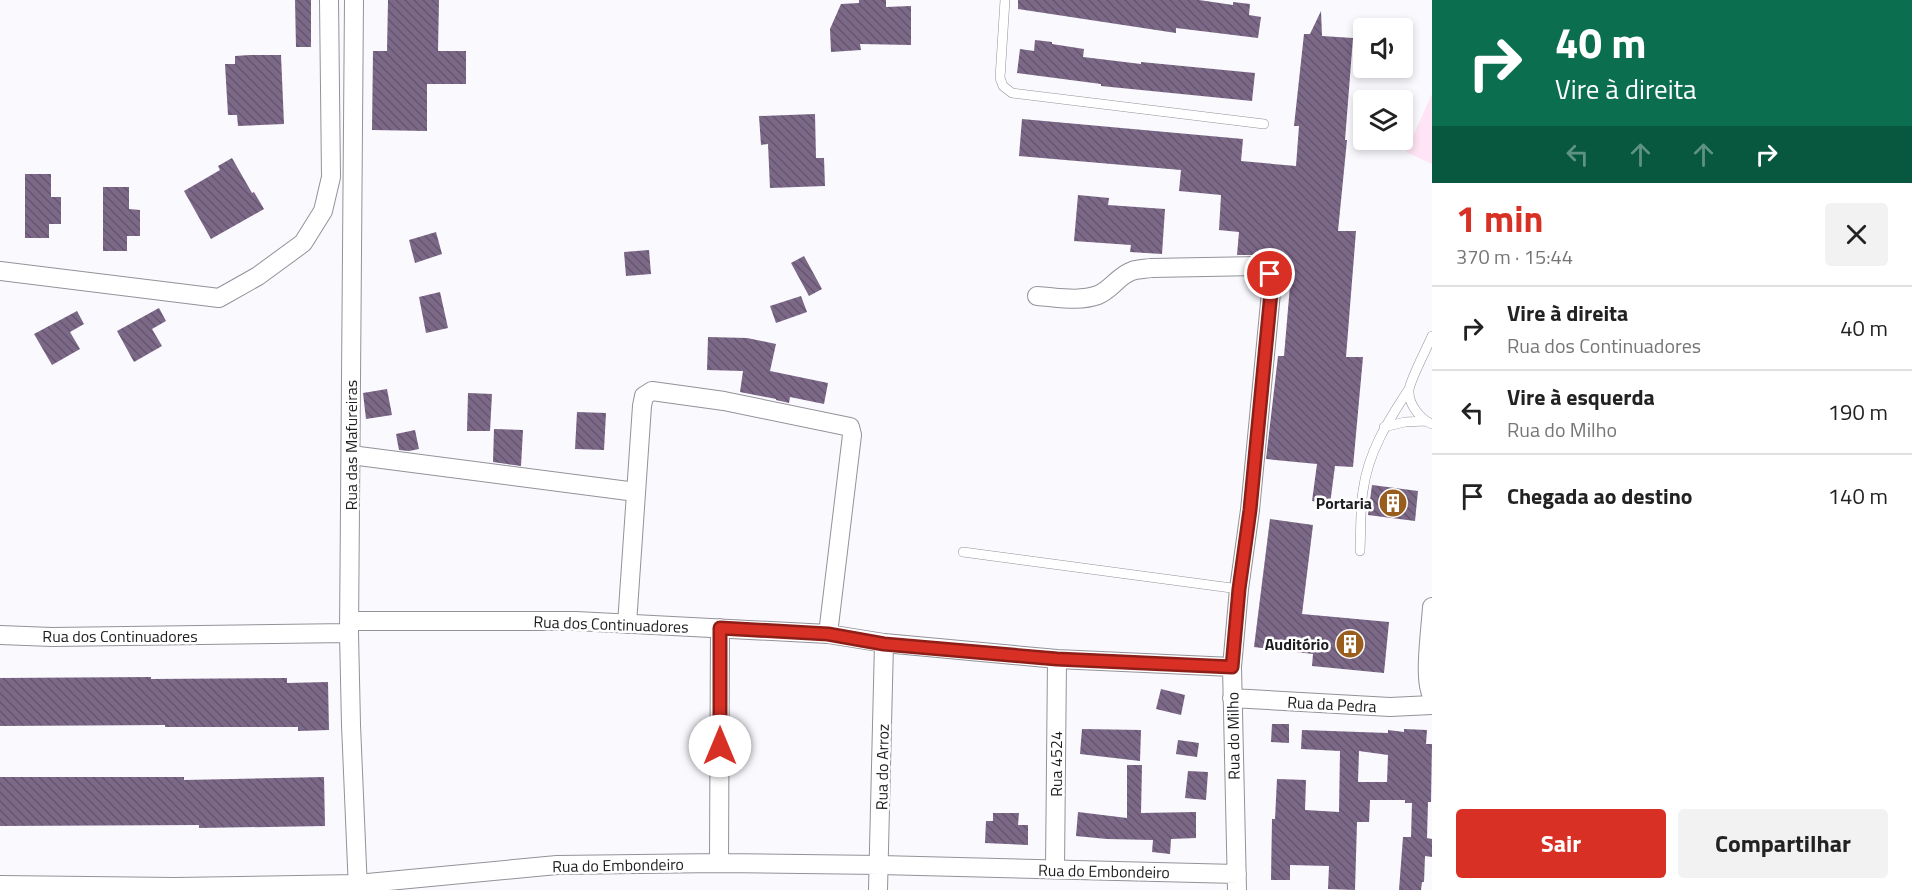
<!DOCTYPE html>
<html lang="pt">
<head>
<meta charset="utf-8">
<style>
	:root { --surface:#fff; --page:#f2f2f2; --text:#222; --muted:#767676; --line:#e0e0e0; --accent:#d93025 }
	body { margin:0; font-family:"Titillium Web",sans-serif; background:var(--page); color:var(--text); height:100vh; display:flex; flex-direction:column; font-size:22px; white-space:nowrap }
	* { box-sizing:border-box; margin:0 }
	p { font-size:20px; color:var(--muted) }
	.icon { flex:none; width:33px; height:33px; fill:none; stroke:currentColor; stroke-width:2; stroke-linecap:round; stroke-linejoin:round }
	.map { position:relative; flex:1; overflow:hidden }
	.drawer { display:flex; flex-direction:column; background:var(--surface); width:480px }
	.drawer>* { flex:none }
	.banner { background:#0b6e4f; color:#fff; overflow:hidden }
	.controls { position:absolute; left:1353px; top:18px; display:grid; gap:12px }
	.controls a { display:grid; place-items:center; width:60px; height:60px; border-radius:6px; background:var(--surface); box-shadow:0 3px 9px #0003; font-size:30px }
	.pin { position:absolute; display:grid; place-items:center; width:51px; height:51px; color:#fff; margin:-26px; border:3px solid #fff; border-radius:50%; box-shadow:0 2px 6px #0007 }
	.me { position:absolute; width:66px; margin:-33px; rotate:0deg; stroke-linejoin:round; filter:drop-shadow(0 0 4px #0008) }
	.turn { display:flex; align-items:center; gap:21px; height:126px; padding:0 24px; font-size:27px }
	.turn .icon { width:78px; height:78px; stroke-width:2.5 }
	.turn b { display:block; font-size:42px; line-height:51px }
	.lanes { display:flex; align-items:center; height:57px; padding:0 24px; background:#0003; justify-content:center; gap:30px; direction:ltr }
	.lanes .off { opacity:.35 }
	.round { display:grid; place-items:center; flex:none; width:63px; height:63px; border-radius:6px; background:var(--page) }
	.overview { display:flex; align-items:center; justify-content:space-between; height:102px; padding:0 24px }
	h1 { font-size:36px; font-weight:700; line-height:45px; color:var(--accent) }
	.cta { display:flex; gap:12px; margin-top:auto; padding:12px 24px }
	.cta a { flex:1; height:69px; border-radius:6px; background:var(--accent); color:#fff; font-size:24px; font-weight:700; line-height:69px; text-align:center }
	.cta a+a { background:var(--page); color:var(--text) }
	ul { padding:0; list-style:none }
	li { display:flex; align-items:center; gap:18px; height:84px; padding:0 24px; border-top:2px solid var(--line) }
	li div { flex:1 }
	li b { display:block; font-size:22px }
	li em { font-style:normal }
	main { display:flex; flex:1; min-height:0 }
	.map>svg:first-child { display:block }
	.grass { fill:#fee4f4 }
	.building { fill:url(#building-back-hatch); fill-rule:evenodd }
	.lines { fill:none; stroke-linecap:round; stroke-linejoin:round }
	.lane-casing { stroke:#929299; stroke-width:10 }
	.street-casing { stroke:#929299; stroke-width:20 }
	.lane { stroke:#fff; stroke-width:9 }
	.street { stroke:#fff; stroke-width:18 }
	.route-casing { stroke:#8d1f18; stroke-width:15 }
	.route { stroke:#d93025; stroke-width:10 }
	.labels { text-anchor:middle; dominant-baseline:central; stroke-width:5; stroke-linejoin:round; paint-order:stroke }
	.street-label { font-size:16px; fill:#1e1e21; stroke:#fff }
	.poi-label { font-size:16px; font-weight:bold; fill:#1e1e21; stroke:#fff; text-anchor:end }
</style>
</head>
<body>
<main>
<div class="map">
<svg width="1432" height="890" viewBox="0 0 1432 890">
	<defs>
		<pattern id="building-back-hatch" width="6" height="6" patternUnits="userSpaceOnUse" patternTransform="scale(1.5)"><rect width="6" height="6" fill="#7c6887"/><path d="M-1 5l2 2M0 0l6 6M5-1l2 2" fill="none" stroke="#65556e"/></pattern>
	</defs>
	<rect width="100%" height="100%" fill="#f9f9fe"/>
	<path class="grass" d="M 1432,94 L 1432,164 L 1406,152 Z"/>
	<path class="building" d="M 295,0 L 311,0 L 311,47 L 296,47 Z
		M 388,0 L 439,0 L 438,51 L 466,51 L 466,84 L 427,84 L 427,131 L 372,130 L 373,51 L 387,51 Z
		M 859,0 L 886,0 L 886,7 L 911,6 L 911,45 L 860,44 L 861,50 L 831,52 L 830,29 L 841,4 L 859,3 Z
		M 1018,0 L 1199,0 L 1233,5 L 1233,2 L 1250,4 L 1249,15 L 1261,17 L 1258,38 L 1176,28 L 1176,33 L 1018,9 Z
		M 1321,11 L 1322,36 L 1353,38 L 1345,140 L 1347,140 L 1338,231 L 1356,231 L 1346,357 L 1363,357 L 1353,467 L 1335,466 L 1330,504 L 1312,501 L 1317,464 L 1266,459 L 1278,356 L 1284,356 L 1292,262 L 1271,260 L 1259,255 L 1237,255 L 1239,232 L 1219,230 L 1221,195 L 1179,191 L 1181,170 L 1019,156 L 1022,119 L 1243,139 L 1241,161 L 1296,166 L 1299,126 L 1294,126 L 1304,34 L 1310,34 Z
		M 1035,40 L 1052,42 L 1052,44 L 1084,49 L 1083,57 L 1141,64 L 1141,62 L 1255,73 L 1252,101 L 1101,86 L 1101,84 L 1017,73 L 1020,49 L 1034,51 Z
		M 250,55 L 281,55 L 284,124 L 238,126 L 237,115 L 228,115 L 225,64 L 235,64 L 235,56 Z
		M 815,114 L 816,158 L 824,158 L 825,186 L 770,188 L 768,144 L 761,145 L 759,116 Z
		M 232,158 L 252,193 L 254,192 L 264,209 L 211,239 L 184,191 L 220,170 L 218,166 Z
		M 25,174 L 51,174 L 51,197 L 61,197 L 61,224 L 49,224 L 49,238 L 25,238 Z
		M 103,187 L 129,187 L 129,209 L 140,210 L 140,236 L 127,236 L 127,251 L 103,251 Z
		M 1078,195 L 1109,198 L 1108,205 L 1165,209 L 1162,254 L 1130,252 L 1131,245 L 1074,241 Z
		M 436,232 L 442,254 L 415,263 L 409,240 Z
		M 649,250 L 651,274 L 626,276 L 624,252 Z
		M 804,256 L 822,289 L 809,296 L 791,263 Z
		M 440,292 L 448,328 L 426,333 L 419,297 Z
		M 801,296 L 807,312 L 776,323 L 770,306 Z
		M 159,308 L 166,321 L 152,329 L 162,346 L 134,362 L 117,331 Z
		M 77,311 L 84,324 L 70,332 L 80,349 L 52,365 L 34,334 Z
		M 708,337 L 747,338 L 776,344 L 770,371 L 828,383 L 824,404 L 790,397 L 789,403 L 776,400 L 776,399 L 740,392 L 743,371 L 707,370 Z
		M 387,389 L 392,415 L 366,419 L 363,393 Z
		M 468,393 L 492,394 L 490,431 L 467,431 Z
		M 577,412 L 606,413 L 604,450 L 575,449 Z
		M 494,429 L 523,430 L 521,466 L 493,462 Z
		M 415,430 L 419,449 L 409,451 L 399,450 L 396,434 Z
		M 1372,485 L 1418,491 L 1415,521 L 1368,515 Z
		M 1270,519 L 1313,525 L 1302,614 L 1389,622 L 1384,673 L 1312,666 L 1313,654 L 1254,647 Z
		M 151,677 L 151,679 L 287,678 L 287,683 L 328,682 L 329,730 L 298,731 L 298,727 L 165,727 L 165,725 L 0,726 L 0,678 Z
		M 1161,689 L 1185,695 L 1181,715 L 1156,709 Z
		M 1272,724 L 1289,724 L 1289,743 L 1271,742 Z
		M 1082,729 L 1141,730 L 1140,761 L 1080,754 Z
		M 1404,729 L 1427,730 L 1426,744 L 1432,744 L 1431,802 L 1428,802 L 1427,838 L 1432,839 L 1432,857 L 1425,856 L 1424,882 L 1422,882 L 1421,890 L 1399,890 L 1403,837 L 1411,837 L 1412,803 L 1405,803 L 1405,800 L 1370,800 L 1369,822 L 1357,822 L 1355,890 L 1328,889 L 1329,866 L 1290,865 L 1290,880 L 1271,880 L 1272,819 L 1275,819 L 1277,779 L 1306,780 L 1305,810 L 1339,812 L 1340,751 L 1301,749 L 1302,730 L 1388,733 L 1388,730 L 1404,732 ZM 1359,751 L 1388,755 L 1387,782 L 1358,782 Z
		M 1178,740 L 1199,743 L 1197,757 L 1176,754 Z
		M 1127,765 L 1142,765 L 1141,813 L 1196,812 L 1196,838 L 1171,839 L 1170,854 L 1152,852 L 1153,840 L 1107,839 L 1076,836 L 1078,812 L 1127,818 Z
		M 1188,771 L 1208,772 L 1206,800 L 1185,798 Z
		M 0,777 L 184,777 L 184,780 L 324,777 L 325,826 L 199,828 L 199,825 L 0,826 Z
		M 993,813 L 1019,813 L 1018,825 L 1028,825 L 1028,845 L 985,843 L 986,821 L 993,821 Z"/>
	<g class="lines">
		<g class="lane-casing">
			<path id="lane" d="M 1005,0 L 1000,78 L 1003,86 L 1012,93 L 1264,124
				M 1432,336 C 1427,348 1410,380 1409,390 C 1408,404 1420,419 1432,424
				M 1384,427 L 1405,422 L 1425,421
				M 1360,551 C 1361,531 1360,510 1363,491 C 1368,452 1388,421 1409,389
				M 963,552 L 1239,589"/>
		</g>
		<g class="street-casing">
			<path id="street" d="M 354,0 L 349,633 L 351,725 L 358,890
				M 0,271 L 219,298 L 258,276 L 303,243 L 323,211 L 331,177 L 329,0
				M 1037,296 C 1056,297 1079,302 1098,295 C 1111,290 1119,275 1132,271 C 1138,269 1145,269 1151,268 L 1259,266 C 1267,270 1270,273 1272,282 L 1250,510 L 1239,589 L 1232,667 L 1237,890
				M 351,455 L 636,492
				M 1432,607 C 1431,626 1423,681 1432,695
				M 349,621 L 576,621 L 828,634 L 884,643 L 1057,659 L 1232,667
				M 627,624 L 642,406 L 644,396 L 652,391 L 724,401 L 850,427 L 852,435 L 828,634
				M 0,635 L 52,637 L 349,633
				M 1232,698 L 1390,707 L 1432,705
				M 719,863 L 720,628
				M 1055,870 L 1057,659
				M 0,885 L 175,887 L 357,884 L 557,865 L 719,863 L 880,865 L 1237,874
				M 878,890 L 884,643"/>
		</g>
		<use href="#lane" class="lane"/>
		<use href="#street" class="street"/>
	</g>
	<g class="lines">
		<g class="route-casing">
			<path id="route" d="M 720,746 L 720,628 L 828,634 L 884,644 L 1057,659 L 1232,667 L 1239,589 L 1250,510 L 1272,282 L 1270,274"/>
		</g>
		<use href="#route" class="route"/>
	</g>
	<defs>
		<g id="building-disc" transform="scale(1.5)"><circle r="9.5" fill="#995e1e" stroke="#fff"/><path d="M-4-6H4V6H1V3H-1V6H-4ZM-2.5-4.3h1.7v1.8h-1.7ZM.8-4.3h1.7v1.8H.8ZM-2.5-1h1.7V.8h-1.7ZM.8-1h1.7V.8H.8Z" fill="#fff"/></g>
	</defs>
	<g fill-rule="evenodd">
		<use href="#building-disc" x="1393" y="503"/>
		<use href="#building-disc" x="1350" y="644"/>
	</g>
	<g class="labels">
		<g class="street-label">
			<text transform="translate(351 445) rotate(-90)">Rua das Mafureiras</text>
			<text transform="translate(611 624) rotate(2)">Rua dos Continuadores</text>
			<text x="120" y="636">Rua dos Continuadores</text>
			<text transform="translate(1332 704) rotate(3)">Rua da Pedra</text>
			<text transform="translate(1233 736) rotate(-91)">Rua do Milho</text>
			<text transform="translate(1056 764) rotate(-90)">Rua 4524</text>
			<text transform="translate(882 767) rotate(-89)">Rua do Arroz</text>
			<text transform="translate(618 865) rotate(-1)">Rua do Embondeiro</text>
			<text transform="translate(1104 871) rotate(1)">Rua do Embondeiro</text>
		</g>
		<g class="poi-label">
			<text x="1372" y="503">Portaria</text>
			<text x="1329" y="644">Auditório</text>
		</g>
	</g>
</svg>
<div class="controls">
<a><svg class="icon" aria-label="sound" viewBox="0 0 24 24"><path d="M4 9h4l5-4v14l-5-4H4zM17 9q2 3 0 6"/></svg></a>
<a><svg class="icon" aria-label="layers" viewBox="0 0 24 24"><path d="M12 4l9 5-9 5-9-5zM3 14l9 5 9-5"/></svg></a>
</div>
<div class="pin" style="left:1270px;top:274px;background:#d93025"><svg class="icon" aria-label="arrive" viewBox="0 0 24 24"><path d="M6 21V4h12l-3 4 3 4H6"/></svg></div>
<svg class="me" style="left:720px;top:746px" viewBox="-20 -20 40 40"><circle r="19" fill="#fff"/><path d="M0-13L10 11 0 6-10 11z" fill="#d93025"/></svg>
</div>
<section class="drawer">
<div class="banner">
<div class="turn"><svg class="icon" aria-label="right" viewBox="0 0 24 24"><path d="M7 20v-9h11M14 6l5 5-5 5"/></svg><div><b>40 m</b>Vire à direita</div></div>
<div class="lanes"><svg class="icon off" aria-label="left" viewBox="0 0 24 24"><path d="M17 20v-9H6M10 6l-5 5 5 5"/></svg><svg class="icon off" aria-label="ahead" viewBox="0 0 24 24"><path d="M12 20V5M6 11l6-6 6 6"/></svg><svg class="icon off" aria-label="ahead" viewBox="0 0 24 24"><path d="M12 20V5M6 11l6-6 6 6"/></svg><svg class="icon" aria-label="right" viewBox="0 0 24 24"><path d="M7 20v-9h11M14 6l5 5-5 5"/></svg></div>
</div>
<div class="overview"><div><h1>1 min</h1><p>370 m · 15:44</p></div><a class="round"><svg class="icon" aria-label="close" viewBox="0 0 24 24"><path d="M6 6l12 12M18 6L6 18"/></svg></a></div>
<ul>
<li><svg class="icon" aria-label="right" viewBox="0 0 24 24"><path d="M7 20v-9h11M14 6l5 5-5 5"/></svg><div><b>Vire à direita</b><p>Rua dos Continuadores</p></div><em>40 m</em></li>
<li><svg class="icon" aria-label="left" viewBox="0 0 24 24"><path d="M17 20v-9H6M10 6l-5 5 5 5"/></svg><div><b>Vire à esquerda</b><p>Rua do Milho</p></div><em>190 m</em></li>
<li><svg class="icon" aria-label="arrive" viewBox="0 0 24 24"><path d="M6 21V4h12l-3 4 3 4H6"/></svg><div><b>Chegada ao destino</b></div><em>140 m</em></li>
</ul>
<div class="cta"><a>Sair</a><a>Compartilhar</a></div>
</section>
</main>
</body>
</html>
